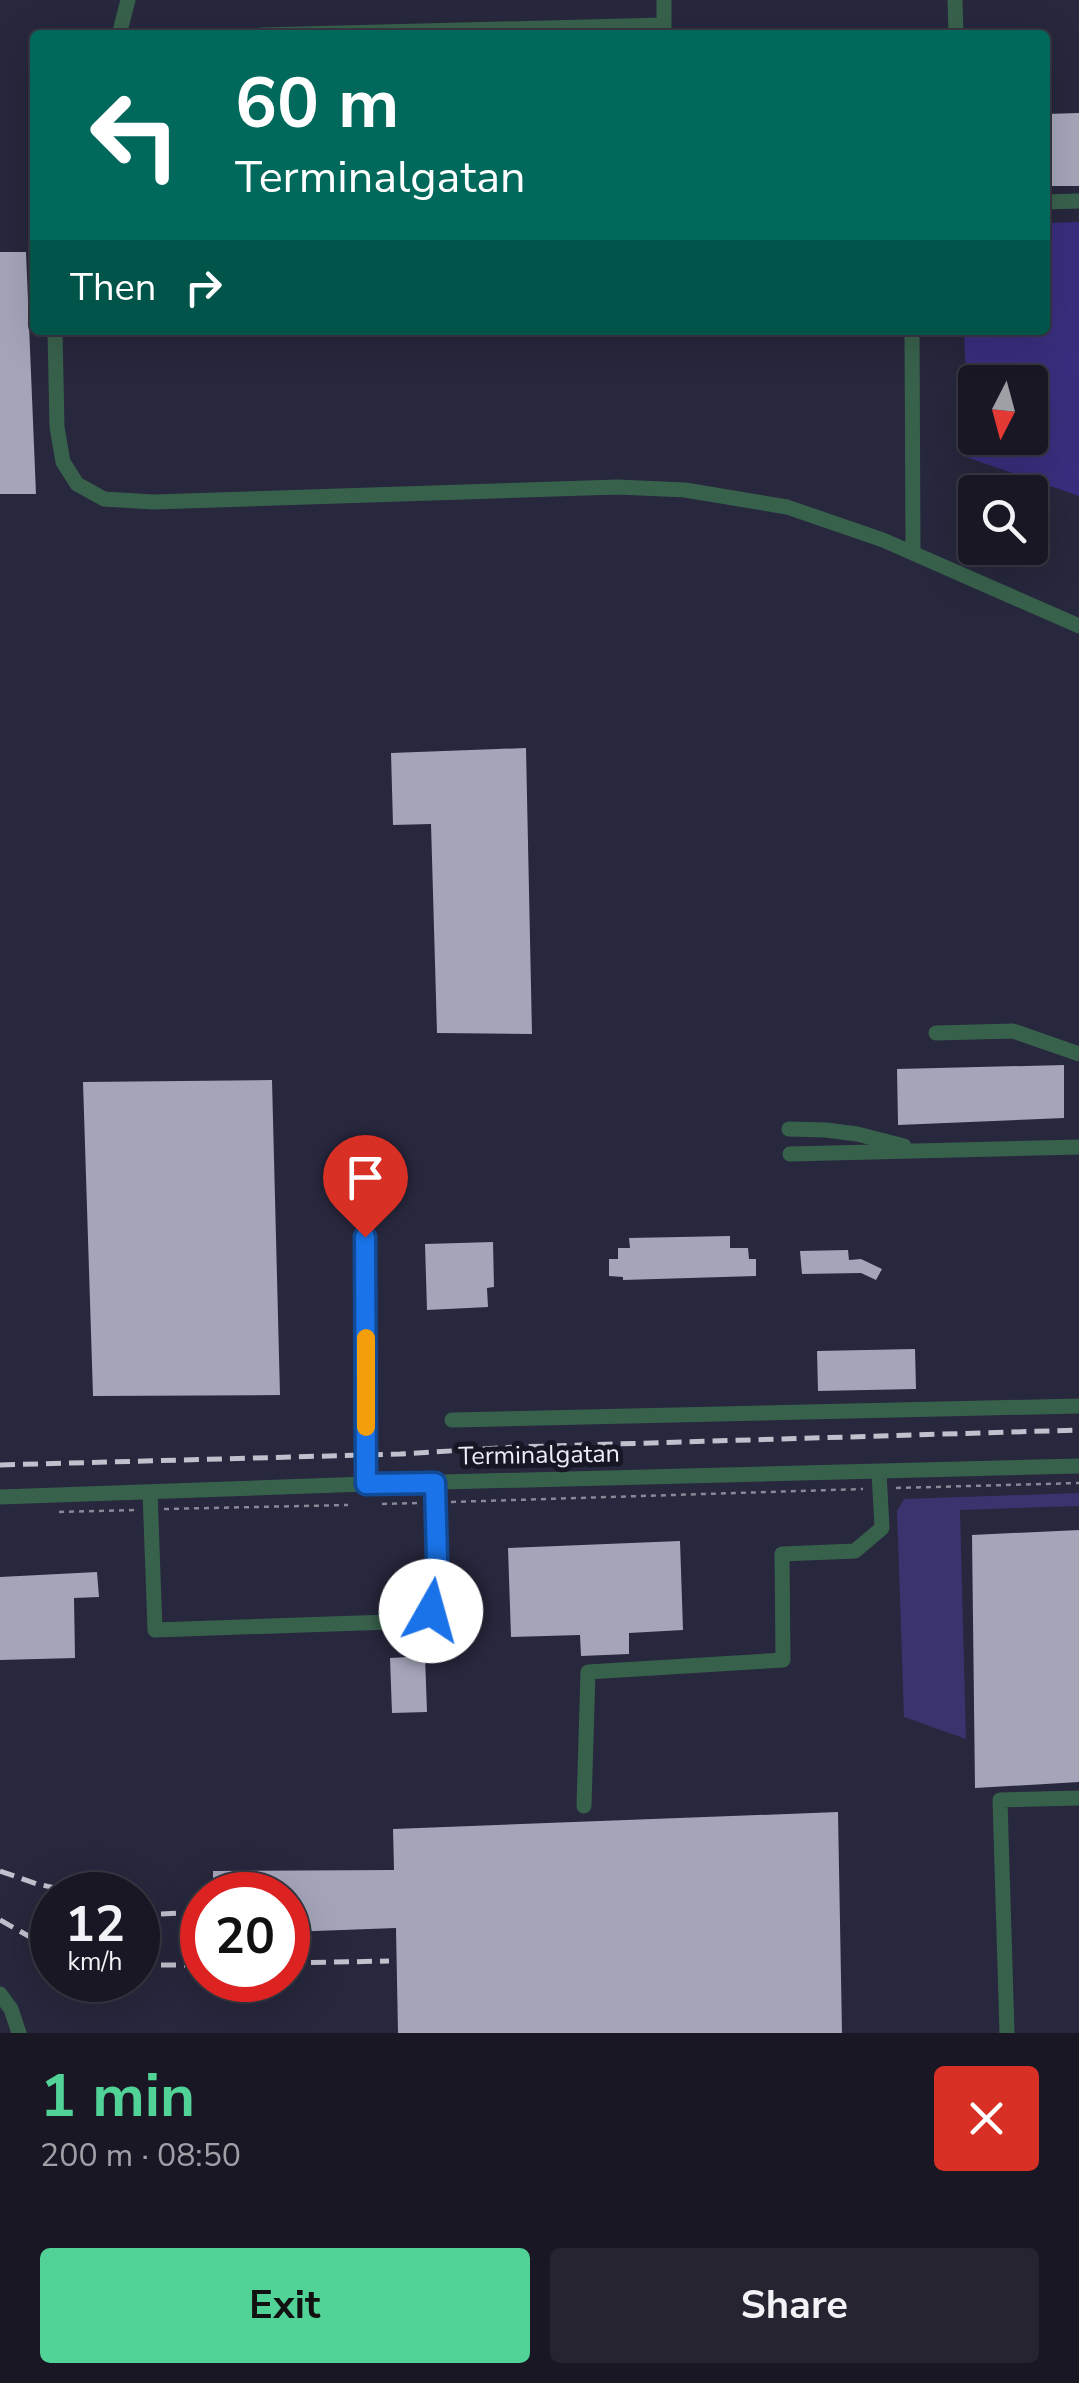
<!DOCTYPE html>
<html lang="en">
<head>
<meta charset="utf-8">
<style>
	:root { --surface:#181723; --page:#252430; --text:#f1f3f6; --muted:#9f9fa6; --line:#363641; --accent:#51d397 }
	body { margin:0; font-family:"Nunito Sans",sans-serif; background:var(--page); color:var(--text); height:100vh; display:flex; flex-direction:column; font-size:38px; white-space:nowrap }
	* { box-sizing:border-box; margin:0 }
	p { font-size:32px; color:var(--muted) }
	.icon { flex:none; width:55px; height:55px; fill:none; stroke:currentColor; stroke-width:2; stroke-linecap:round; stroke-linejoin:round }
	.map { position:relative; height:2033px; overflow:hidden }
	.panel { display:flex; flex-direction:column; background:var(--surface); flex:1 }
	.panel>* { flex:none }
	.top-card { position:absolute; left:30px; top:30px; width:1020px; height:305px; border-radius:10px; box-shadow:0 10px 40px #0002,0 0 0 2px var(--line); background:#00695c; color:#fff; overflow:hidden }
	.needle { width:65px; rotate:186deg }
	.buttons { position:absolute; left:958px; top:365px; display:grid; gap:20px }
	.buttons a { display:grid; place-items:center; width:90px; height:90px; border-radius:10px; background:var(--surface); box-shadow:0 10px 40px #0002,0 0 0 2px var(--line); font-size:50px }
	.speed { position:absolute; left:30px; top:1872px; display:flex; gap:20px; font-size:50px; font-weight:700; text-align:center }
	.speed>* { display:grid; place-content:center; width:130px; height:130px; border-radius:50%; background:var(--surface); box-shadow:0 10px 40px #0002,0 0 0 2px var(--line); line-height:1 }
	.speed small { font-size:25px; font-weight:400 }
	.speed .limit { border:15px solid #d22; background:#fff; color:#111 }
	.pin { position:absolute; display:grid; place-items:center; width:85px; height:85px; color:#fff; margin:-102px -42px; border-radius:50% 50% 50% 0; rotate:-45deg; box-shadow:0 0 10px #0007 }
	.pin .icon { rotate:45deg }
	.me { position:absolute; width:110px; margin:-55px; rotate:7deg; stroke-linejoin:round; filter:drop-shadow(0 0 8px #0008) }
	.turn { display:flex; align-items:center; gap:35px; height:210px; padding:0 40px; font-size:45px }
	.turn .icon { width:130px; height:130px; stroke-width:2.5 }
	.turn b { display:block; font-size:70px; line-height:85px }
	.then { display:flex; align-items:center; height:95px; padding:0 40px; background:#0003; gap:20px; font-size:38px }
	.round { display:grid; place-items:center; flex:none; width:105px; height:105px; border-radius:10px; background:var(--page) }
	.head { display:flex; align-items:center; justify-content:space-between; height:170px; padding:0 40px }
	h1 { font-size:60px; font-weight:700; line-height:75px; color:var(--accent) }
	.button { display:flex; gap:20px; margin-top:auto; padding:20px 40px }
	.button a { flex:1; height:115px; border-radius:10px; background:var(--accent); color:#111; font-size:40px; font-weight:700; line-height:115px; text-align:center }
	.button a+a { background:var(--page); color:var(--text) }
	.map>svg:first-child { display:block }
	.built { fill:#27273d; fill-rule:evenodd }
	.green { fill:#39346e }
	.water { fill:#392e7d; fill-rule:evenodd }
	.building { fill:#a4a5b9 }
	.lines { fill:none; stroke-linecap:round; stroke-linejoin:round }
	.path { stroke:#898896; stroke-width:2.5; stroke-dasharray:5 5; stroke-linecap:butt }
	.minor { stroke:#38614c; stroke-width:15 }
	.rail { stroke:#c1c0cd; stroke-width:5; stroke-dasharray:15 8; stroke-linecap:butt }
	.route-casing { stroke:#114b97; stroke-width:25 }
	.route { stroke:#1a73e8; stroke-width:18 }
	.slow { stroke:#f59e0b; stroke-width:18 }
	.labels { text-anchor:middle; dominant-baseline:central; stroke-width:10; stroke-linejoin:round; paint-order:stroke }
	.street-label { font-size:25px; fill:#ececf8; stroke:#161625 }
</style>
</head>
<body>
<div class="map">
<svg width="1079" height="2033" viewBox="0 0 1079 2033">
	<rect width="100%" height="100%" fill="#201f2f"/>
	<path class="built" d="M 0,0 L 1079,0 L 1079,222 L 1045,223 L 1045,35 L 35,35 L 35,330 L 964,330 L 970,458 L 1079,496 L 1079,2033 L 0,2033 ZM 975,492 L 1030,492 L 1030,548 L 975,548 ZM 52,1895 L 138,1895 L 138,1980 L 52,1980 ZM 202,1895 L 288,1895 L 288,1980 L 202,1980 Z"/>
	<path class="green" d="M 1079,1493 L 1079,1506 L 960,1510 L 966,1739 L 904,1717 L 897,1511 L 904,1499 Z"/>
	<path class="water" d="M 1079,222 L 1079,496 L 969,458 L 964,330 L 1045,330 L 1045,223 ZM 975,382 L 1030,382 L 1030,438 L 975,438 Z"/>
	<path class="building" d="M 1079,113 L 1079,186 L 1045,186 L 1045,114 Z
		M 0,252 L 26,252 L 36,494 L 0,494 Z
		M 526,748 L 532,1034 L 437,1033 L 431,824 L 393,825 L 391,753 Z
		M 1064,1065 L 1064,1118 L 898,1125 L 897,1069 Z
		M 272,1080 L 280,1395 L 93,1396 L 83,1082 Z
		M 730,1236 L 730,1248 L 748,1248 L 749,1259 L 756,1259 L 756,1276 L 623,1280 L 623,1277 L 609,1276 L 609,1259 L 618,1259 L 618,1248 L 630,1248 L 629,1238 Z
		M 493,1242 L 494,1287 L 487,1288 L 488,1307 L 427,1310 L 425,1244 Z
		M 848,1250 L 849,1260 L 861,1259 L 882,1269 L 876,1280 L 861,1273 L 802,1274 L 800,1251 Z
		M 915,1349 L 916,1389 L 818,1391 L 817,1351 Z
		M 1079,1530 L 1079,1782 L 975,1788 L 972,1535 Z
		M 680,1541 L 683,1630 L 629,1633 L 629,1654 L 581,1656 L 580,1635 L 511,1637 L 508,1548 Z
		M 97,1572 L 99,1597 L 74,1598 L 75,1658 L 0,1660 L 0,1577 Z
		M 425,1656 L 427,1712 L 392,1713 L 390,1658 Z
		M 838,1812 L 842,2033 L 398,2033 L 396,1928 L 288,1932 L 288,1895 L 213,1895 L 213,1871 L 394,1870 L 393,1829 Z"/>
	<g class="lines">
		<path class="path" d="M 896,1488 L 1079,1483
			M 451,1502 L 863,1489
			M 382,1504 L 418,1503
			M 164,1509 L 348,1505
			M 59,1512 L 136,1510"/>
		<path class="minor" d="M 955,0 L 956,35
			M 664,25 L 664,0
			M 119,35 L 128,0
			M 262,35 L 664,25 L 664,35
			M 1045,202 L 1079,201
			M 55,330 L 57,427 L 63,462 L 77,484 L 104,499 L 153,502 L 618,487 L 685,490 L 787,507 L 883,540 L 1079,626
			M 912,330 L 913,553
			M 936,1033 L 1013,1031 L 1079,1054
			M 789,1129 L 826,1130 L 857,1134 L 904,1146
			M 790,1154 L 1079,1147
			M 365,1237 L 366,1484
			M 452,1420 L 1079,1406
			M 150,1492 L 155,1630 L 419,1621 L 431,1611 L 438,1598 L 435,1483
			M 0,1497 L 366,1484 L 1079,1466
			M 584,1806 L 588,1672 L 783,1660 L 782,1554 L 855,1551 L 882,1528 L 879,1472
			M 0,1994 L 11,2009 L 19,2033
			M 1007,2033 L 1000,1800 L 1079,1798"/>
		<path class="rail" d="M 0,1465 L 400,1454 L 516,1447 L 1079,1430
			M 0,1871 L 37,1884 L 88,1895
			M 138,1915 L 202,1912
			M 0,1920 L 32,1938 L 52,1945
			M 288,1963 L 389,1961
			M 138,1965 L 202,1965"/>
	</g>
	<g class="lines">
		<g class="route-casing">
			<path id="route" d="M 365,1237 L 366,1484 L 435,1483 L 438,1598 L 431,1611"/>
		</g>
		<use href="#route" class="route"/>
		<path class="slow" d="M 366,1338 L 366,1427"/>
	</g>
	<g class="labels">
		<g class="street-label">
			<text transform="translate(539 1455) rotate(-1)">Terminalgatan</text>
		</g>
	</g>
</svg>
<div class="buttons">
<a><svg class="needle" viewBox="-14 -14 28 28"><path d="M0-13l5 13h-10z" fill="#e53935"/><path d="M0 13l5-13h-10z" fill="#9f9fa6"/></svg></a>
<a><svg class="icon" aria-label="search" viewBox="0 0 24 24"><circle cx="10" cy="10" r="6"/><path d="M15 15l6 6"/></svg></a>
</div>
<div class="speed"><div>12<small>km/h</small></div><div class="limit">20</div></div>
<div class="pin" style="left:365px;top:1237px;background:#d93025"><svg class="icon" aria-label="arrive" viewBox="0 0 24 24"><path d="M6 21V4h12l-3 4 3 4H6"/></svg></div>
<svg class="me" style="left:431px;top:1611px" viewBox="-20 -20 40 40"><circle r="19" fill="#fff"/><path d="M0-13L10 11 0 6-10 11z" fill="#1a73e8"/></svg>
<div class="top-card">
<div class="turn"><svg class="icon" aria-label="left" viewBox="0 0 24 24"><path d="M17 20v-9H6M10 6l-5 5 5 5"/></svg><div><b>60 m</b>Terminalgatan</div></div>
<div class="then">Then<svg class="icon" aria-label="right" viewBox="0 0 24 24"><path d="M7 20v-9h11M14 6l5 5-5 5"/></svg></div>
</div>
</div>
<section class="panel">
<div class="head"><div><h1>1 min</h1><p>200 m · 08:50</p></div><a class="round" style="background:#d93025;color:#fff"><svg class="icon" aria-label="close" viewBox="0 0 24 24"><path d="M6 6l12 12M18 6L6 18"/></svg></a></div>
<div class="button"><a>Exit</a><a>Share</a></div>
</section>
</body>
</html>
